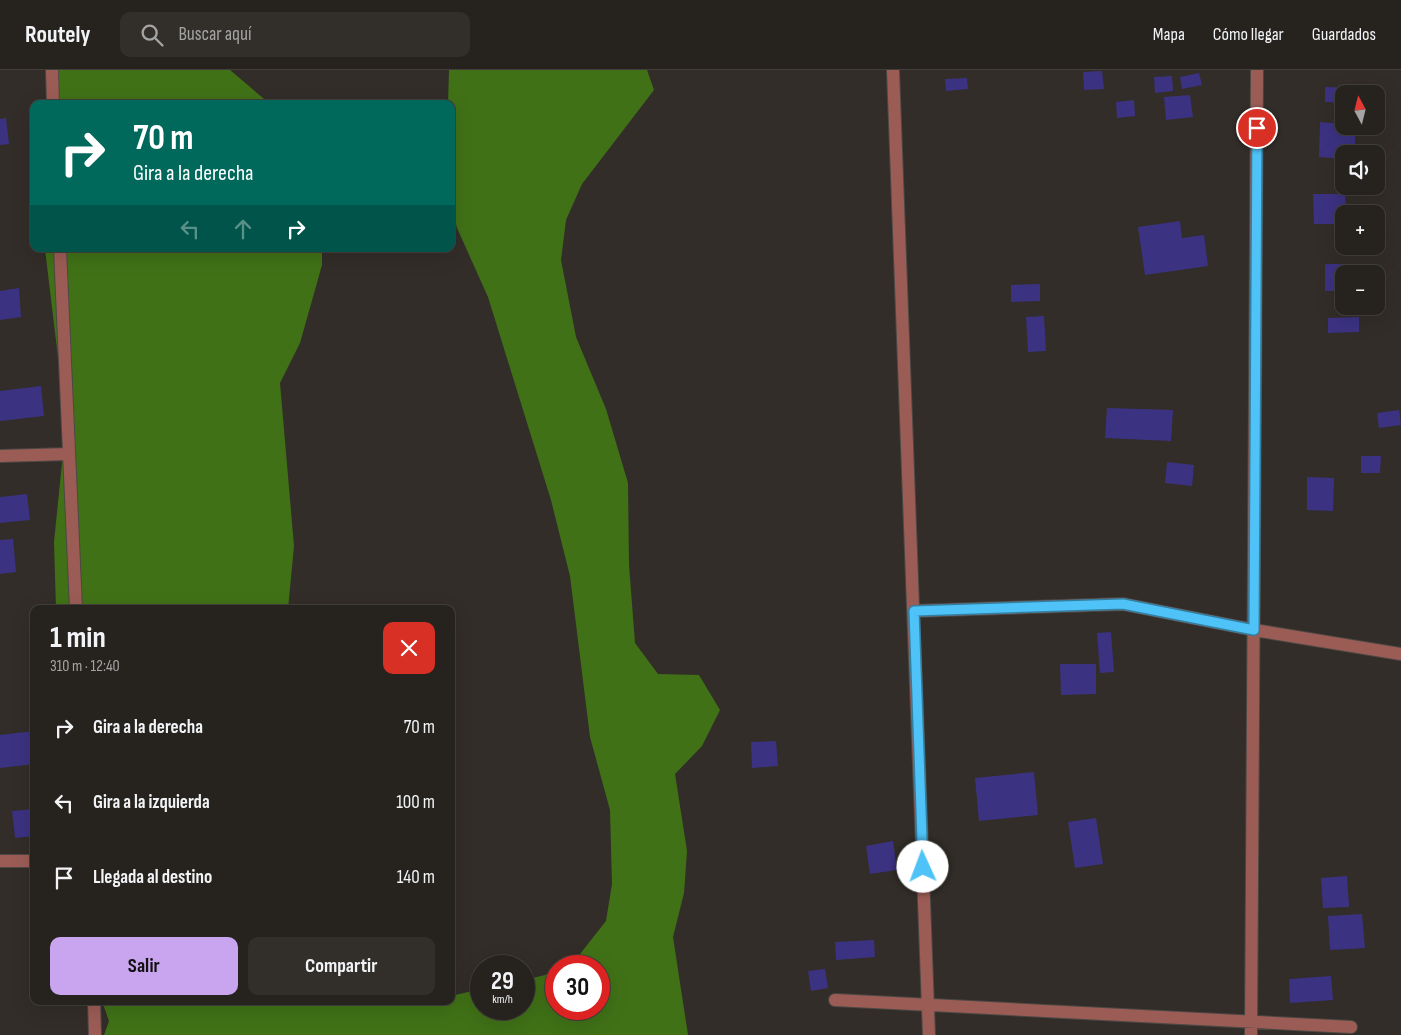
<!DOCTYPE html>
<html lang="es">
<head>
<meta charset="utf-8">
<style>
	:root { --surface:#26221e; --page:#322f2b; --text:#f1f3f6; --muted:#a4a4a4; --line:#423f3c; --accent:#c8a5ee }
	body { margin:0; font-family:"Sofia Sans Condensed",sans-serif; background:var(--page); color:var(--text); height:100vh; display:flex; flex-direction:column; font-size:19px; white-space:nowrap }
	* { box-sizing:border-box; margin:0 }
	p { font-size:16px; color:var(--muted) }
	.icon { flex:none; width:28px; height:28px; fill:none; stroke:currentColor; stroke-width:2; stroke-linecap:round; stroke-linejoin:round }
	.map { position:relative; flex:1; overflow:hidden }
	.panel { position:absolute; left:30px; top:535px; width:425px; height:400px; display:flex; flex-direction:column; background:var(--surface); border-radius:10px; box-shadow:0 5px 20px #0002,0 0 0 1px var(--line) }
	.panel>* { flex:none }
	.guide { position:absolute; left:30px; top:30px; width:425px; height:152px; border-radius:10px; box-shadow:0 5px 20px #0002,0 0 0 1px var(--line); background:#00695c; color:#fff; overflow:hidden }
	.needle { width:32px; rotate:353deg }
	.tools { position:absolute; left:1335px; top:15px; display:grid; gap:10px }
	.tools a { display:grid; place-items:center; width:50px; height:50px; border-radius:10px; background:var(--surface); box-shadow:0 5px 20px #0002,0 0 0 1px var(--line); font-size:25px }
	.speed { position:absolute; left:470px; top:885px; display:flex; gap:10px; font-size:25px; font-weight:700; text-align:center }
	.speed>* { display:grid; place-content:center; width:65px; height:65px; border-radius:50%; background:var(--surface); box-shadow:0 5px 20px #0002,0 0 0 1px var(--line); line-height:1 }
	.speed small { font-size:12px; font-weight:400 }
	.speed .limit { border:8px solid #d22; background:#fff; color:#111 }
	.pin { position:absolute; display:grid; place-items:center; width:42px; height:42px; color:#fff; margin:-21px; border:2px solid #fff; border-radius:50%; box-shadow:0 1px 5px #0007 }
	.me { position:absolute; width:55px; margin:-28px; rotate:358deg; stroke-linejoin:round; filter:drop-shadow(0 0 4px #0008) }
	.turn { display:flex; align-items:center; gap:18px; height:105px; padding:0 20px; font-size:22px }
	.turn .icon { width:65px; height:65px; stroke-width:2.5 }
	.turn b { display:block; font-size:35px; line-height:42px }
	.lanes { display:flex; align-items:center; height:48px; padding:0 20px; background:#0003; justify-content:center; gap:25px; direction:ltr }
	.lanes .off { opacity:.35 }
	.round { display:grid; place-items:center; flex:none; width:52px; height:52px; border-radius:10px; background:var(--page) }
	.headline { display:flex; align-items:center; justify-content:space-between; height:85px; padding:0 20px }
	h1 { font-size:30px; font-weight:700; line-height:38px }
	.button { display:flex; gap:10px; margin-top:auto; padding:10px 20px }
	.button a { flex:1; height:58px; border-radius:10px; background:var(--accent); color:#111; font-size:20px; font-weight:700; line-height:58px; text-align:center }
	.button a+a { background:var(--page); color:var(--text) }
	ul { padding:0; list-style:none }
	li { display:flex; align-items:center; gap:15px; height:75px; padding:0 20px }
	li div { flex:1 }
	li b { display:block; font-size:19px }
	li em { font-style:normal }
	header { display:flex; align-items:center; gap:30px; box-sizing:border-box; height:70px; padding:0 25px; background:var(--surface); border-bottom:1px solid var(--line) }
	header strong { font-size:24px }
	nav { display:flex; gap:28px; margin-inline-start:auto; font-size:18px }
	.search { width:350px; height:45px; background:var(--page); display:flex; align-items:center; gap:12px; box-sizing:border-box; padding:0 18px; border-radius:10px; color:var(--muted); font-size:19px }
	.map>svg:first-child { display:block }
	.forest { fill:#407117 }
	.building { fill:#3c3282 }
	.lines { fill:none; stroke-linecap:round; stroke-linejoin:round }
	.minor-casing { stroke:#4d4844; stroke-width:14 }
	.minor { stroke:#9c5c56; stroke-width:12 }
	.route-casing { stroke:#337fa1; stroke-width:12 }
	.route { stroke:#4fc3f7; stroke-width:9 }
</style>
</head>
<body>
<header>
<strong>Routely</strong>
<div class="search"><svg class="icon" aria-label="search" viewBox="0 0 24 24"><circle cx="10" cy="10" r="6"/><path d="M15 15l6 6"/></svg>Buscar aquí</div>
<nav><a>Mapa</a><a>Cómo llegar</a><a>Guardados</a></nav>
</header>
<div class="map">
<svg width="1401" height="965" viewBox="0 0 1401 965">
	<rect width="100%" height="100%" fill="#322d28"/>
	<path class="forest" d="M 55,0 L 230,0 L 270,34 L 46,34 Z
		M 449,0 L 647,0 L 654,20 L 582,114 L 566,150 L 561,190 L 576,267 L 606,339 L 628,413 L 629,495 L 635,573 L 658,604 L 699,605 L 720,640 L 702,676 L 675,704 L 687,781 L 684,823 L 673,867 L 688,965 L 104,965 L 109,951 L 102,931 L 451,931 L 451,926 L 481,919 L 481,939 L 524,939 L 524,910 L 545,905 L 556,898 L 556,939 L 599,939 L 599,896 L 560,896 L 580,884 L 606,851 L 612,814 L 610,740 L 590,667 L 570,506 L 551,430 L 488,227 L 457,158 L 451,135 L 451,34 L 448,34 Z
		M 45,179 L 322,179 L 322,195 L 300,273 L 280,313 L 294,476 L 288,539 L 56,539 L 54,472 L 66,354 Z"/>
	<path class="building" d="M 1102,1 L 1104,19 L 1084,20 L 1083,2 Z
		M 1199,3 L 1202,15 L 1182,19 L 1180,7 Z
		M 1172,6 L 1173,21 L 1155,23 L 1154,7 Z
		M 967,8 L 968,19 L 946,21 L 945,9 Z
		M 1325,17 L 1358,18 L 1358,24 L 1344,24 L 1344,33 L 1325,32 Z
		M 1190,25 L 1193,47 L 1166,50 L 1164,27 Z
		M 1134,30 L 1135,46 L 1117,48 L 1116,32 Z
		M 6,48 L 9,74 L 0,75 L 0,49 Z
		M 1320,52 L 1344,54 L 1344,56 L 1356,56 L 1354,84 L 1344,84 L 1344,89 L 1319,87 Z
		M 1313,124 L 1345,124 L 1346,144 L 1344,144 L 1344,154 L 1314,154 Z
		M 1180,151 L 1182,168 L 1204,165 L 1208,196 L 1145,205 L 1138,157 Z
		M 1325,194 L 1352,194 L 1352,204 L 1344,204 L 1344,221 L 1325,221 Z
		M 1040,214 L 1040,231 L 1011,232 L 1011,215 Z
		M 19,218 L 21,247 L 0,250 L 0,221 Z
		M 1044,246 L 1046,281 L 1028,282 L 1026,247 Z
		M 1359,247 L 1359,262 L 1328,263 L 1328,248 Z
		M 41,316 L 44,346 L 0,351 L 0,321 Z
		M 1107,338 L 1173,340 L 1171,371 L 1105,368 Z
		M 1399,340 L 1401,355 L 1379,358 L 1377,343 Z
		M 1361,386 L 1381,386 L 1380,403 L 1361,403 Z
		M 1167,392 L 1194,395 L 1192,416 L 1165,413 Z
		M 1307,407 L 1334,408 L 1333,441 L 1307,440 Z
		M 27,424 L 30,450 L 0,453 L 0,427 Z
		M 13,469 L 16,502 L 0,504 L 0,470 Z
		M 1111,562 L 1114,602 L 1100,603 L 1097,563 Z
		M 1060,594 L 1096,594 L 1096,624 L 1061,625 Z
		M 34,661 L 34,694 L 0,698 L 0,665 Z
		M 776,671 L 778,696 L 752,698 L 751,672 Z
		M 1034,702 L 1038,745 L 979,751 L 975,708 Z
		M 34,739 L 34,766 L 15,768 L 12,741 Z
		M 1096,748 L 1103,794 L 1075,798 L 1068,752 Z
		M 893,771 L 897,800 L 870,804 L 866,776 Z
		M 1347,806 L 1349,837 L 1323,838 L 1321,808 Z
		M 1362,844 L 1365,878 L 1330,880 L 1328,846 Z
		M 874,870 L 875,887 L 836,890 L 835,872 Z
		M 825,899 L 828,918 L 811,921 L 808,901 Z
		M 1331,906 L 1333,930 L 1290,933 L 1289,909 Z"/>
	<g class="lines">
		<g class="minor-casing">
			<path id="minor" d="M 52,0 L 53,34
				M 893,0 L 929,965
				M 60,179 L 76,539
				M 0,386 L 69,384
				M 914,541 L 1123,534 L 1254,560 L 1401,584
				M 0,791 L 34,791
				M 835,930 L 1351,957
				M 94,931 L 95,965
				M 1251,965 L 1257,0"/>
		</g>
		<use href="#minor" class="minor"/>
	</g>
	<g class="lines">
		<g class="route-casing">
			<path id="route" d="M 923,797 L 914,541 L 1123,534 L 1254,560 L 1257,58"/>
		</g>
		<use href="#route" class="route"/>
	</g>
</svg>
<div class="tools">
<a><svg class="needle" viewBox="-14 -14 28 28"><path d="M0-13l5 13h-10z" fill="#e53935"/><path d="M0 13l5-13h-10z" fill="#a4a4a4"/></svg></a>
<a><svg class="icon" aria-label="sound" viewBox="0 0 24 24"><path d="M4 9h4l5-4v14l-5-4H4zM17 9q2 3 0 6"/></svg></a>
<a>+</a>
<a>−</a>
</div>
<div class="speed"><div>29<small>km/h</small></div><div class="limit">30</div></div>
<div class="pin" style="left:1257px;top:58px;background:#d93025"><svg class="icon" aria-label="arrive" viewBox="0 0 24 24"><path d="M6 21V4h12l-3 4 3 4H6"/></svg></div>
<svg class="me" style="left:923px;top:797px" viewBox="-20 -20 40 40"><circle r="19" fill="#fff"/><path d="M0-13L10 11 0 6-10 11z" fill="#4fc3f7"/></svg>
<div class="guide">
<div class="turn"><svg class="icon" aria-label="right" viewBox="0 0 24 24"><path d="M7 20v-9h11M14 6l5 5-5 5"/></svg><div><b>70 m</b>Gira a la derecha</div></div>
<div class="lanes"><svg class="icon off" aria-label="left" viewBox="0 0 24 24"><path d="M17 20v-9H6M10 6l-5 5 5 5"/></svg><svg class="icon off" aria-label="ahead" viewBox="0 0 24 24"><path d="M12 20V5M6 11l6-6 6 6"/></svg><svg class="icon" aria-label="right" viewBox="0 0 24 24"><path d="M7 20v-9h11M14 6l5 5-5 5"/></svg></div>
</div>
<section class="panel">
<div class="headline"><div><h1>1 min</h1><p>310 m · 12:40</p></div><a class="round" style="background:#d93025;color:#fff"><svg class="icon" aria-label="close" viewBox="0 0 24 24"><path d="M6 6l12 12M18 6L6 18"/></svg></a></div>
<ul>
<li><svg class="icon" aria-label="right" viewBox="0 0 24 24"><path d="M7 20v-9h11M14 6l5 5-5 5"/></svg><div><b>Gira a la derecha</b></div><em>70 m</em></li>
<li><svg class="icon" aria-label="left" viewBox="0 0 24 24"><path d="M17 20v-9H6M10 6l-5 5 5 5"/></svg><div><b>Gira a la izquierda</b></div><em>100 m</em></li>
<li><svg class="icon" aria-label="arrive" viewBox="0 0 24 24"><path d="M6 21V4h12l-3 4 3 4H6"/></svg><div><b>Llegada al destino</b></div><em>140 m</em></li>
</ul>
<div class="button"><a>Salir</a><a>Compartir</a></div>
</section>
</div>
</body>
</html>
